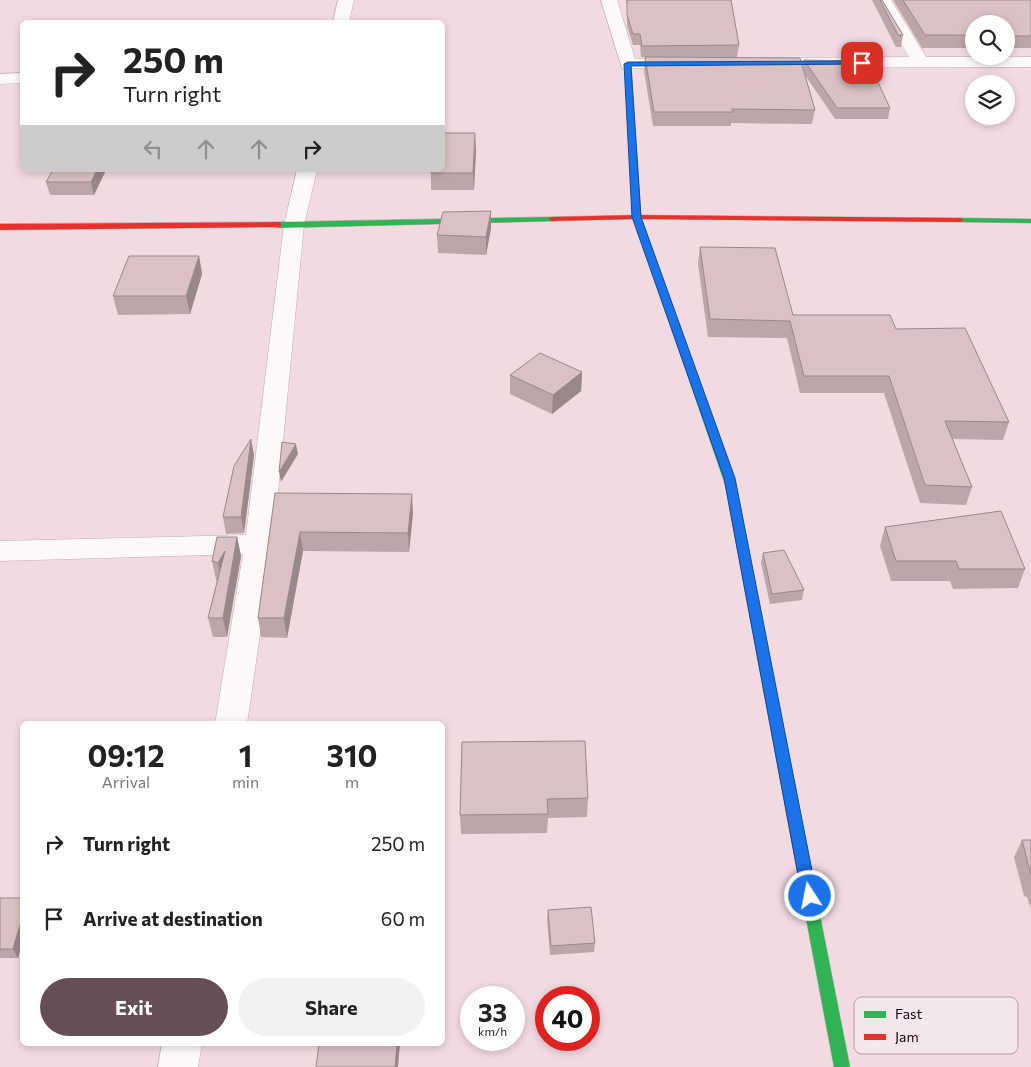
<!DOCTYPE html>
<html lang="en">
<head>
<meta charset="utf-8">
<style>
	:root { --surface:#fff; --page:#f2f2f2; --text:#222; --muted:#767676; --accent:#654f56 }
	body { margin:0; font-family:Commissioner,sans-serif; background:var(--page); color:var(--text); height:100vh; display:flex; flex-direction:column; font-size:19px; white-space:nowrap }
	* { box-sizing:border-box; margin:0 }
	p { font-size:16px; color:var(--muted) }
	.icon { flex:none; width:28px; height:28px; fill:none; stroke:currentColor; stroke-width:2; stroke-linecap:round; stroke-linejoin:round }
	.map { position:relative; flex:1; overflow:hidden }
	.panel { position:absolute; left:20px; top:721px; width:425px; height:325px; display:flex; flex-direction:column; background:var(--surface); border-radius:8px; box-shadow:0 2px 8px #0003 }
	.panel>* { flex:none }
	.top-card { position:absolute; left:20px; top:20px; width:425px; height:152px; border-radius:8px; box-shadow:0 2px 8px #0003; background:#fff; color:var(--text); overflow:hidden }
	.buttons { position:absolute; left:965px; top:15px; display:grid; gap:10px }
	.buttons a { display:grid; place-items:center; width:50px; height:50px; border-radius:50%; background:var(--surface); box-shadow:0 2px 8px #0003; font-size:25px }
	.speed { position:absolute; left:460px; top:986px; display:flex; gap:10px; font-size:25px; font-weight:700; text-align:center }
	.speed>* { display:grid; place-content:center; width:65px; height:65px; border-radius:50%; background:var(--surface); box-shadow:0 2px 8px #0003; line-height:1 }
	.speed small { font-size:12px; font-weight:400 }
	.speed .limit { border:8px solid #d22; background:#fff; color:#111 }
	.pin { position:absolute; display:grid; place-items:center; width:42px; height:42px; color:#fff; margin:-21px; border-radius:10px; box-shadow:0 2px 8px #0006 }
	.me { position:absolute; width:55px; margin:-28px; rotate:349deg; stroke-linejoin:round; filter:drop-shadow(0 0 4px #0008) }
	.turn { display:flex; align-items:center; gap:18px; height:105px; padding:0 20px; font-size:22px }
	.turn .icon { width:65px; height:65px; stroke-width:2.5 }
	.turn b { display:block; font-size:35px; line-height:42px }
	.lanes { display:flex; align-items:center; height:48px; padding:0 20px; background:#0003; justify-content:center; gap:25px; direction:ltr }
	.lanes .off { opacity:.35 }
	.eta { display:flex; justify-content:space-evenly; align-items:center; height:85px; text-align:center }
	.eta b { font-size:30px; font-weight:700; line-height:35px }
	.button { display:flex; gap:10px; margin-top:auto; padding:10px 20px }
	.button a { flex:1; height:58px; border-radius:30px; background:var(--accent); color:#fff; font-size:20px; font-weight:700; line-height:58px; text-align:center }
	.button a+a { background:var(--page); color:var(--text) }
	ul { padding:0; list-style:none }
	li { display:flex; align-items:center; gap:15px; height:75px; padding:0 20px }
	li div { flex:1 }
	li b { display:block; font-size:19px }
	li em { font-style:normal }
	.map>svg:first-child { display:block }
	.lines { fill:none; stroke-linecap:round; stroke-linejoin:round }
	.street-casing { stroke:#c3abb3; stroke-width:1 }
	.fast-casing { stroke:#c3abb3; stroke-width:1 }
	.jam-casing { stroke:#c3abb3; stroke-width:1 }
	.street { fill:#fdf9fa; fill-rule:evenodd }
	.fast { fill:#30b455; fill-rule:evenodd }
	.jam { fill:#e5322d; fill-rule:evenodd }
	.wall { fill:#bba7a9 }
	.shaded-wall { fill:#998889 }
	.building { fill:#dac2c4; stroke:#998889 }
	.route { fill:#1a73e8; stroke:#114b97 }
	.key { fill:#f5e6ea; stroke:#b3a2a7; stroke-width:1 }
	.key-label { font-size:14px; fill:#19040b }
</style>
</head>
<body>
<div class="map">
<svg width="1031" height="1067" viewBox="0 0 1031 1067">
	<rect width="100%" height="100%" fill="#f2dae1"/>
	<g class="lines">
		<g class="street-casing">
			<path id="street" d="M 338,0 L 354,0 L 349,22 L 333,22 Z
				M 601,0 L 617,0 L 635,59 L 682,59 L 688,60 L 690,64 L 688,68 L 622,68 Z
				M 875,0 L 891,0 L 926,57 L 1031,57 L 1031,67 L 765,68 L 759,67 L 757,63 L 759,59 L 765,58 L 909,57 Z
				M 22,73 L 22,83 L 0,84 L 0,74 Z
				M 297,170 L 317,170 L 304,225 L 273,544 L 247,724 L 215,724 L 243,554 L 0,561 L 0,541 L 246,535 L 284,225 Z
				M 162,1044 L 202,1044 L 198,1067 L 158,1067 Z"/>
		</g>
		<g class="fast-casing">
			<path id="fast" d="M 628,62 L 631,64 L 641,217 L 735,484 L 730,488 L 725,484 L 633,217 L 625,64 Z
				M 552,217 L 556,219 L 555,221 L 278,228 L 274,225 L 278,222 Z
				M 957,218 L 1031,219 L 1031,223 L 960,222 L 956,220 Z
				M 803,859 L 808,861 L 810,865 L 850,1067 L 834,1067 L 796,865 L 798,861 Z"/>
		</g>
		<g class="jam-casing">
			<path id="jam" d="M 637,215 L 960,218 L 964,220 L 960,222 L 637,219 L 552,221 L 548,219 L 552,217 Z
				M 278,222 L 281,223 L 281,227 L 0,230 L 0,224 Z
				M 730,480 L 735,484 L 810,865 L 808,869 L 803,871 L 798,869 L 796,865 L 725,484 Z"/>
		</g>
		<use href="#street" class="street"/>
		<use href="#fast" class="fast"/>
		<use href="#jam" class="jam"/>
	</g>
	<path class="wall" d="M 626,0 L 731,0 L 739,45 L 737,57 L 641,57 L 640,45 L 633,45 L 627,26 L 627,4 Z
		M 872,0 L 882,0 L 903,35 L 901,47 L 896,47 Z
		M 893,0 L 1031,0 L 1031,48 L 1006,48 L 1006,24 L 974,24 L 974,48 L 922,48 Z
		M 645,57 L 803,68 L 804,60 L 890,108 L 888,119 L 835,119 L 805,75 L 815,110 L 812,124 L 731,123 L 731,126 L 653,126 L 644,71 Z
		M 476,150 L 474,190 L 431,190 L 431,173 Z
		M 53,170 L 106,170 L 94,195 L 50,195 L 46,182 Z
		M 491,228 L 486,255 L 438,253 L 437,235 Z
		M 700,247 L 793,315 L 896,329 L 1009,422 L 1003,440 L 952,439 L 972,487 L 966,505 L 920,503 L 884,393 L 800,393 L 787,338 L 708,337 L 698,264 Z
		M 199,256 L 202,274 L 190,314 L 118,315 L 113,296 Z
		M 582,372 L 581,391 L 552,414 L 510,394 L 510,375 Z
		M 254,455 L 244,533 L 226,534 L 223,517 Z
		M 275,493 L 413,513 L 409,552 L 303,551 L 287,638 L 261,637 L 258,618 Z
		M 885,527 L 1025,569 L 1018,588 L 953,589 L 950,581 L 891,581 L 880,546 Z
		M 237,537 L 241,556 L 227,637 L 213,637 L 208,618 L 217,581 L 216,580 L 212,561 Z
		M 763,553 L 804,590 L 802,600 L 770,604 L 761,563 Z
		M 462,742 L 588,798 L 587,817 L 548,818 L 547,833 L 461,834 L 460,815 Z
		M 1022,840 L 1031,840 L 1031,909 L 1027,897 L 1024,896 L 1014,857 Z
		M 0,898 L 22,898 L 22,943 L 18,958 L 0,958 Z
		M 548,910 L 595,943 L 594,952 L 550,955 L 547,919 Z"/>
	<path class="shaded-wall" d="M 475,133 L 476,150 L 474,190 L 473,173 Z
		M 97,170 L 106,170 L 94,195 L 91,182 Z
		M 491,211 L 491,228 L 486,255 L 486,237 Z
		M 199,256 L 202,274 L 190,314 L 186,296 Z
		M 582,372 L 581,391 L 552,414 L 553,395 Z
		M 251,439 L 254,455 L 244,533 L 241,517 Z
		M 296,444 L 298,454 L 281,482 L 279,472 Z
		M 412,494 L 413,513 L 409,552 L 408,533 Z
		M 300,532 L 303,551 L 287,638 L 284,618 Z
		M 237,537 L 241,556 L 227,637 L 223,618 Z
		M 225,551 L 222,582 L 218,563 Z
		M 22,918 L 22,943 L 18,958 L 13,949 Z
		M 397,1044 L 400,1044 L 398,1067 L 395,1067 Z"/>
	<path class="building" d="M 627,0 L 731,0 L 739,45 L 642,46 L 640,34 L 633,34 L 627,15 Z
		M 880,0 L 882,0 L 903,35 L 898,35 Z
		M 903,0 L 1031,0 L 1031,36 L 1006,36 L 1006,24 L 974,24 L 974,35 L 925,35 Z
		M 645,57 L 800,58 L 815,110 L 732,109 L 733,112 L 654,112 Z
		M 804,60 L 868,61 L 890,108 L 837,108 Z
		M 442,133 L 475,133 L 473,173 L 431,173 L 431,170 L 442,170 Z
		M 53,170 L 97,170 L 91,182 L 46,182 Z
		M 491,211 L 486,237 L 437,235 L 443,212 Z
		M 700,247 L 775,248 L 793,315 L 890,315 L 896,329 L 965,328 L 1009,422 L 945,421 L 972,487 L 925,485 L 889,376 L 804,376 L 790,321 L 710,319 Z
		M 129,256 L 199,256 L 186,296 L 113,296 Z
		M 540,353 L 582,372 L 553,395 L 510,375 Z
		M 251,439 L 241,517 L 223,517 L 234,466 Z
		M 282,442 L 296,444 L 279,472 Z
		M 275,493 L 412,494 L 408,533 L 300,532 L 284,618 L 258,618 Z
		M 1001,511 L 1025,569 L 959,569 L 956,561 L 896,561 L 885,527 Z
		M 217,537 L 237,537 L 223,618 L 208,618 L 225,551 L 218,563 L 212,561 Z
		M 784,550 L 804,590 L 772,594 L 763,553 Z
		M 585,741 L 588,798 L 547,799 L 548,814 L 460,815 L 462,742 Z
		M 1022,840 L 1031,840 L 1031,875 Z
		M 0,898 L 22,898 L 22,918 L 13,949 L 0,949 Z
		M 591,907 L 595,943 L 551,946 L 548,910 Z
		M 319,1044 L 397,1044 L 395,1067 L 316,1067 Z"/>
	<path class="route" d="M 862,61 L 865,63 L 864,64 L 631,66 L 641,217 L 735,478 L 817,896 L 815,901 L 810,902 L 804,901 L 802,896 L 724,478 L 632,217 L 624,64 L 628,62 Z"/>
	<rect x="854" y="997" width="164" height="57" rx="8" class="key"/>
	<rect x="864" y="1011" width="22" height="7" fill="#30b455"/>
	<rect x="864" y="1034" width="22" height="6" fill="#e5322d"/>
	<g class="key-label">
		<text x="895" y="1019">Fast</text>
		<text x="895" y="1042">Jam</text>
	</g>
</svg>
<div class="buttons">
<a><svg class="icon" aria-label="search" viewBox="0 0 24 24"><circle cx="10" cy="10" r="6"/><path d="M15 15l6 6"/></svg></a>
<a><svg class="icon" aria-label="layers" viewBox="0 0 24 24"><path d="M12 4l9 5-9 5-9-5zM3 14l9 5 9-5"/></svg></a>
</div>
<div class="speed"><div>33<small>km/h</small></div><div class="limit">40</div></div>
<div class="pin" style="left:862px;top:63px;background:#d93025"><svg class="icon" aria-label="arrive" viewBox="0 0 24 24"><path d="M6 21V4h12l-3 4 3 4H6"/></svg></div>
<svg class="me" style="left:810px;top:896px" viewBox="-20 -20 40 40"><circle r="17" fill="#1a73e8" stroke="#fff" stroke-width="3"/><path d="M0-11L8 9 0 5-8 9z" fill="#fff"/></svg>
<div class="top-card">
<div class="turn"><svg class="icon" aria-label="right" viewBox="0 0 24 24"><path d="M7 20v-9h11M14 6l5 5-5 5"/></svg><div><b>250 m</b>Turn right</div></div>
<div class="lanes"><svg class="icon off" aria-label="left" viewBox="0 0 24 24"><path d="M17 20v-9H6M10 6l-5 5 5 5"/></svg><svg class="icon off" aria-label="ahead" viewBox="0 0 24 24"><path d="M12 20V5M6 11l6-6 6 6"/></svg><svg class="icon off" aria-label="ahead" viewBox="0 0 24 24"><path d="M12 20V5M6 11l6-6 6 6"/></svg><svg class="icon" aria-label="right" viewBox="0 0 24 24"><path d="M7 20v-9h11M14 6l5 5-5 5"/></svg></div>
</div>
<section class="panel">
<div class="eta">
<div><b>09:12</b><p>Arrival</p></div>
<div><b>1</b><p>min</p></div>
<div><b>310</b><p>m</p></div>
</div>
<ul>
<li><svg class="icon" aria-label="right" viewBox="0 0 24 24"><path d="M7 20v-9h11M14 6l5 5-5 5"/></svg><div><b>Turn right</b></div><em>250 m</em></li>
<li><svg class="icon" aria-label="arrive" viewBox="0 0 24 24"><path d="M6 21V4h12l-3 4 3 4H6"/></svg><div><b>Arrive at destination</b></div><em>60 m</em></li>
</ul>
<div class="button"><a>Exit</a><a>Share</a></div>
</section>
</div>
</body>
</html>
